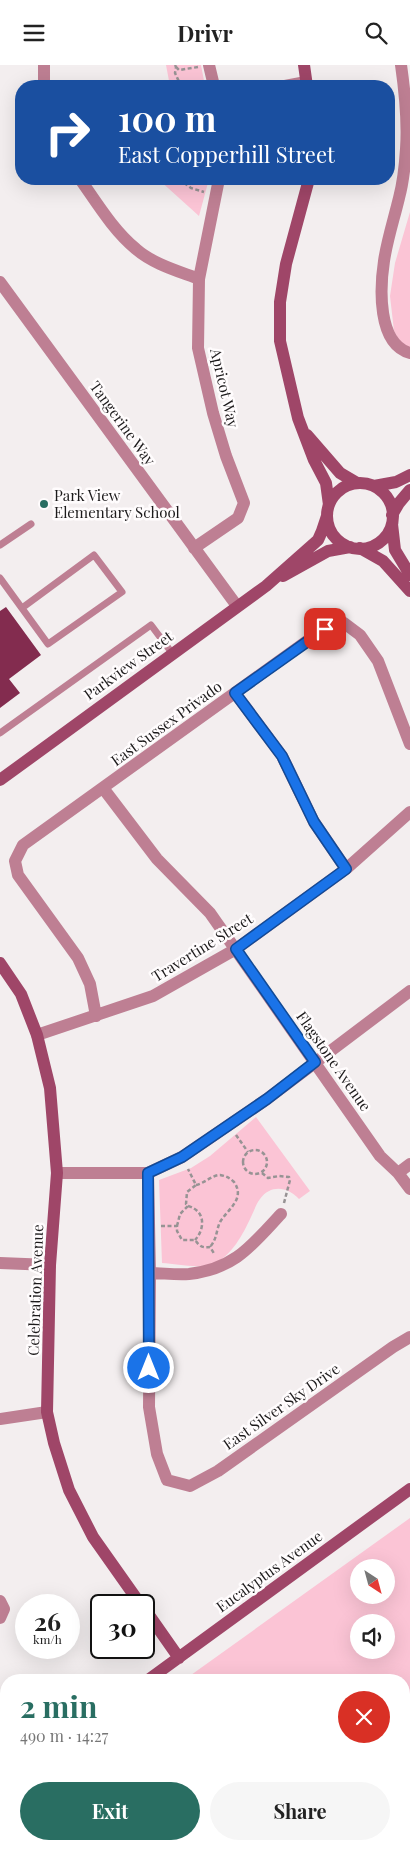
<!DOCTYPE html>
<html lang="en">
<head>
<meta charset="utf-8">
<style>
	:root { --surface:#fff; --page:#f6f6f6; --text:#222; --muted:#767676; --accent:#296e62 }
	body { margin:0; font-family:"Playfair Display",serif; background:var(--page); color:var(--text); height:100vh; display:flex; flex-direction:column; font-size:19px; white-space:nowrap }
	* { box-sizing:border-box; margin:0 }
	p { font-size:16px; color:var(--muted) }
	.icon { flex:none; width:28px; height:28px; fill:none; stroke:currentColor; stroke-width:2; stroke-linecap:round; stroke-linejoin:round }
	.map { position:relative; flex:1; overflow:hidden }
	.sheet { position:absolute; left:0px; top:1609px; width:410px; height:176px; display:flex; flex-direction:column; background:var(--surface); border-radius:20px 20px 0 0; box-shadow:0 5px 20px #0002 }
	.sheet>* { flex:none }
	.hud { position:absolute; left:15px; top:15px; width:380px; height:105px; border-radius:20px; box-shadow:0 5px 20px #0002; background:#1a4fa0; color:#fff; overflow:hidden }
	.needle { width:32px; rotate:144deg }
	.buttons { position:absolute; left:350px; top:1494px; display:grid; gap:10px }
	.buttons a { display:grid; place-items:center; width:45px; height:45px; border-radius:50%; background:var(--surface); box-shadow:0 5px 20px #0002; font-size:25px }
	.speed { position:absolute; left:15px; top:1529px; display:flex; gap:10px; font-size:25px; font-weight:700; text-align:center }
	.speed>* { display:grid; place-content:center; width:65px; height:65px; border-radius:50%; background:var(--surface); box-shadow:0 5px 20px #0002; line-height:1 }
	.speed small { font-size:12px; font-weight:400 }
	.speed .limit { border:2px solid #111; border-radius:8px; background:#fff; color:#111 }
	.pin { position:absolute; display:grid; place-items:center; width:42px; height:42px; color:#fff; margin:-21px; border-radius:10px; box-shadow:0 2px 8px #0006 }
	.me { position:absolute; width:55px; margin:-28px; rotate:0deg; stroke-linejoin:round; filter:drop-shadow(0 0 4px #0008) }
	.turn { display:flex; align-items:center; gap:18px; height:105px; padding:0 20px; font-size:22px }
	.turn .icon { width:65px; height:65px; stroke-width:2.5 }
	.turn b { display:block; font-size:35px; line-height:42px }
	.round { display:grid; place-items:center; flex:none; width:52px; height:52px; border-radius:26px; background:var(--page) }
	.summary { display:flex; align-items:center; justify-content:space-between; height:85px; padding:0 20px }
	h1 { font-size:30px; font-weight:700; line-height:38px; color:var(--accent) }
	.action { display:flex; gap:10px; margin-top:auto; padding:10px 20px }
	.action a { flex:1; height:58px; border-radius:30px; background:var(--accent); color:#fff; font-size:20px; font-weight:700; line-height:58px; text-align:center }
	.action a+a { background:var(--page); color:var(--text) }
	header { display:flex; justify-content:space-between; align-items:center; height:65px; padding:0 20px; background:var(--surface); font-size:22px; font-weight:700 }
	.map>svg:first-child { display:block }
	.green { fill:#fbc4d5; fill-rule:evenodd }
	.building { fill:#832c4f }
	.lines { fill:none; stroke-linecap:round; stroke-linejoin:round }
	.path { stroke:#979394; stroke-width:2.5; stroke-dasharray:4 2.5; stroke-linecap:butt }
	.lane { stroke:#be7f93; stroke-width:7 }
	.street { stroke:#be7f93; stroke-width:12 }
	.secondary { stroke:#9f4668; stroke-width:12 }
	.route-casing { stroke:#114b97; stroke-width:12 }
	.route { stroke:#1a73e8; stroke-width:9 }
	.poi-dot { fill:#296e62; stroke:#fffcfd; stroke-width:2 }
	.labels { text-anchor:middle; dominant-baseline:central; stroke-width:5; stroke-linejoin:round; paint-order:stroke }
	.street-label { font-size:15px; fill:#1c1a1b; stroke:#fffcfd }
	.poi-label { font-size:15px; fill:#1c1a1b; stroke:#fffcfd; text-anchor:start }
</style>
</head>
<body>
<header><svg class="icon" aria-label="menu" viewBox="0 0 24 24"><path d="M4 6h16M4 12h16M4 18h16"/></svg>Drivr<svg class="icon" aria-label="search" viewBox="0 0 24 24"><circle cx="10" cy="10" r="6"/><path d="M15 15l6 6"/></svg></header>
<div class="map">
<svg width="410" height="1784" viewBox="0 0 410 1784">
	<rect width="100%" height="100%" fill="#f3eeef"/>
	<path class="green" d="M 166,0 L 201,0 L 205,21 L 170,21 Z
		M 158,114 L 209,114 L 199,151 Z
		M 410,147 L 410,284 L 400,277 L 394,266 L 390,231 L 395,198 Z
		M 256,1052 L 310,1126 L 299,1134 C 288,1122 271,1119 260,1134 C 256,1139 254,1146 251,1152 C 243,1169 232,1191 213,1199 C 198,1204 177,1199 162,1198 L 159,1115 L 191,1103 L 210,1091 Z
		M 410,1453 L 410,1784 L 0,1784 L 0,1748 L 6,1743 L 6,1779 L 404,1779 L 404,1615 L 184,1615 ZM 386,1502 L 386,1530 L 359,1530 L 359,1502 ZM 359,1558 L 386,1558 L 386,1585 L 359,1585 Z"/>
	<path class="building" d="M 6,542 L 41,590 L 9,614 L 20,628 L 0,643 L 0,546 Z"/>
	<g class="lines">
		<path class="path" d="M 175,0 L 176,2 L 175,8 L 181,21
			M 176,2 L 179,5 L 198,2
			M 179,114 L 191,123 L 204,127
			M 236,1070 L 248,1087
			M243 1097a12 12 0 1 1 24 0a12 12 0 1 1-24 0Z
			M 262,1108 L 268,1113 L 279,1111 L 289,1112 L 290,1115 L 284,1138
			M 196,1120 C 205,1118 212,1110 220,1110 C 226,1111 230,1113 234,1117 C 246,1134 227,1145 220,1157 C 216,1166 217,1174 210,1182
			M 188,1141 C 206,1146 205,1164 195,1175
			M 161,1161 L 177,1161 L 177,1166 L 182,1175 L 195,1175 C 200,1182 203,1183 210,1182 L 215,1190
			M 177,1161 L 180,1149 L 188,1141 L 186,1139 L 187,1127 L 196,1120 L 188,1104"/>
		<path class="lane" d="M 0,480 L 31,459
			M 0,513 L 48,579 L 122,527 L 94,490 L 22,543
			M 0,668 L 151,560 L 172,588"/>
		<path class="street" d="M 209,0 L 214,21
			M 401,0 C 405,28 408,56 406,84 C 405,100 403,118 399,133 C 394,154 387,175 384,196 C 380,222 377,279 410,288
			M 44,21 L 44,0
			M 285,21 L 306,17
			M 80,114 C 97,138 113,165 136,184 C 153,199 178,206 199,214
			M 0,217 L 237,541
			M 194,483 L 238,453 L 244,438 L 226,391 L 213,348 L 198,283 L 199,214 L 219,114
			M 235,628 L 282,691 L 314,757 L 346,804
			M 103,723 L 157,794 L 210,848 L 380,1091 L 398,1108 L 410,1124
			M 96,951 L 90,919 L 78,893 L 18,810 L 15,796 L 23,780 L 325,563 L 344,558 L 360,570 L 378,596 L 410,679
			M 37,970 L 153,931 L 236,884 L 346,804 L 410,747
			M 57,1108 L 148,1108 L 182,1092 L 267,1034 L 410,926
			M 148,1108 L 150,1208 L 149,1342 L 157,1389 L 167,1415 L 190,1421 L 218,1406 L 393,1282 L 410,1272
			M 398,1108 L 410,1099
			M 0,1198 L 50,1200
			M 150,1208 C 162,1208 176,1210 189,1209 C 235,1204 252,1180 281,1149
			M 0,1354 L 47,1347
			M 0,1536 L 4,1544 L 0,1553"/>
		<path class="secondary" d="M 304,0 L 307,21
			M 309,114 L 286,199 L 280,237 L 280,276 L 298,353 L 314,395 L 326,418 L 329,440
			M 307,370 L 340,408 L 357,418
			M327 451a33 33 0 1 1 66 0a33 33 0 1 1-66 0Z
			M 374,421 L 396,417 L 410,410
			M 392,450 L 399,438 L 410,425
			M 392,459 L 395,485 L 410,510
			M 360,483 L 383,496 L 410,526
			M 283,511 L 328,486 L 350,482
			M 0,715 L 266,521 L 318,475 L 322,466 L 327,451
			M 0,898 L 21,929 L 37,970 L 50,1023 L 57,1108 L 50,1200 L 47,1347 L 54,1378 L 69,1425 L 93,1472 L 141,1540
			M 144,1543 L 179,1593
			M 148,1615 L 410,1424
			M 0,1722 L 6,1718"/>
	</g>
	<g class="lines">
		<g class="route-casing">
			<path id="route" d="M 149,1303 L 148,1108 L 182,1092 L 267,1034 L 315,997 L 236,884 L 346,804 L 314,757 L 282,691 L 235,628 L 325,564"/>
		</g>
		<use href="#route" class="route"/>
	</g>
	<circle class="poi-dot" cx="44" cy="439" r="5"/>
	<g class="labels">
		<g class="street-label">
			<text transform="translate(225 323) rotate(77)">Apricot Way</text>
			<text transform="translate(123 358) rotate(54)">Tangerine Way</text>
			<text transform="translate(128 600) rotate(-36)">Parkview Street</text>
			<text transform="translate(166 658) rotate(-36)">East Sussex Privado</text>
			<text transform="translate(202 882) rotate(-32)">Travertine Street</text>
			<text transform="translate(334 996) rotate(55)">Flagstone Avenue</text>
			<text transform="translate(35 1225) rotate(-88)">Celebration Avenue</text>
			<text transform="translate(281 1341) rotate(-35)">East Silver Sky Drive</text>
			<text transform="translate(269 1506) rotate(-36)">Eucalyptus Avenue</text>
		</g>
		<g class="poi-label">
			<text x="54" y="430">Park View<tspan x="54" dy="17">Elementary School</tspan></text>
		</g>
	</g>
</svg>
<div class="buttons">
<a><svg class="needle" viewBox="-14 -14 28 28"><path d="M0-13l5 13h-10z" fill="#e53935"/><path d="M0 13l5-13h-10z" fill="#767676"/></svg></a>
<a><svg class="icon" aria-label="sound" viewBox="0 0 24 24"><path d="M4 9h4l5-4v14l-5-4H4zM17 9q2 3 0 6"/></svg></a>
</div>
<div class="speed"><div>26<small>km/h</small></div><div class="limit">30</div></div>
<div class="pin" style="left:325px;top:564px;background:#d93025"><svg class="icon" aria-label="arrive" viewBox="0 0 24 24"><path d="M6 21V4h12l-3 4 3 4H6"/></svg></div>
<svg class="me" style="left:149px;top:1303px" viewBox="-20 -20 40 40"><circle r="17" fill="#1a73e8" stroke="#fff" stroke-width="3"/><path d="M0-11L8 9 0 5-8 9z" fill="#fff"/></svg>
<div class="hud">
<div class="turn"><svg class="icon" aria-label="right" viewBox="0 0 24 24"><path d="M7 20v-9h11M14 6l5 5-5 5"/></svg><div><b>100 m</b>East Copperhill Street</div></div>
</div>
<section class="sheet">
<div class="summary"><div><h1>2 min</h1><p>490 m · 14:27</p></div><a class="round" style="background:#d93025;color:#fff"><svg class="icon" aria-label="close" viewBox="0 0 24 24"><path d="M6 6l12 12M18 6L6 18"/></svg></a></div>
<div class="action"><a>Exit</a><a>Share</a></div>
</section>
</div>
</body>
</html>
